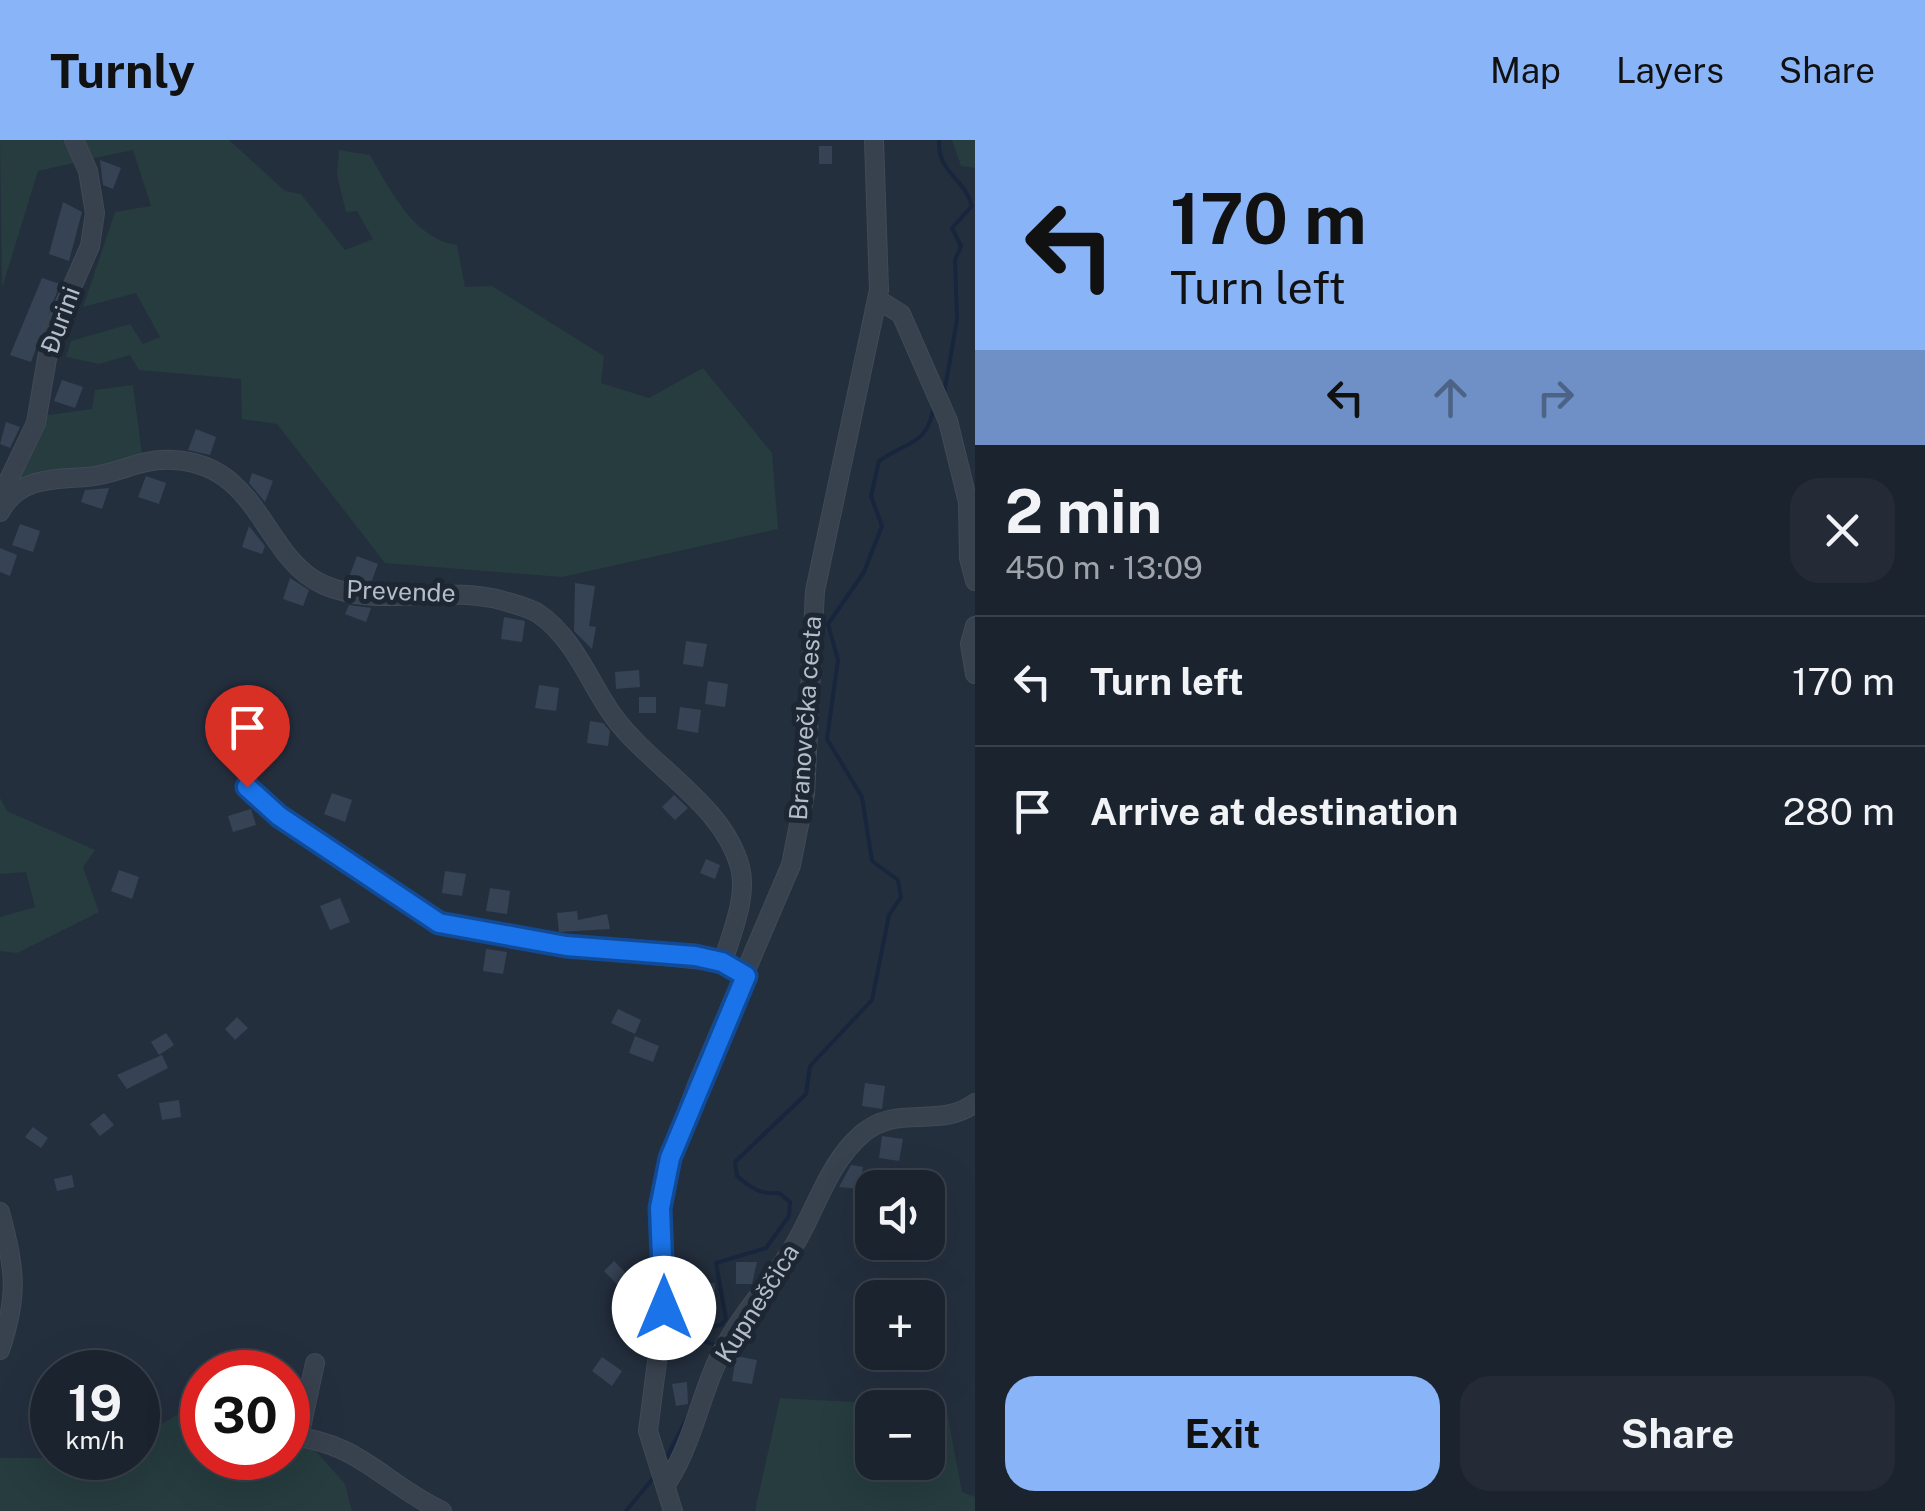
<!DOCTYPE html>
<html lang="en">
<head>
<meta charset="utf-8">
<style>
	:root { --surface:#1b232e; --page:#242b36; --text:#f1f3f6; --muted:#a0a4aa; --line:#39404a; --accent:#8ab4f8 }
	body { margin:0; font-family:"Public Sans",sans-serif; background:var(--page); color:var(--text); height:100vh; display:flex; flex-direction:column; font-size:38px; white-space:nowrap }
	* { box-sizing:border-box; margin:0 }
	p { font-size:32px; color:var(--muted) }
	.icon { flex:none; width:55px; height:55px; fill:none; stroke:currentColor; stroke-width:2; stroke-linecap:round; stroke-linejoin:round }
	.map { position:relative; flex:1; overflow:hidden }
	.side { display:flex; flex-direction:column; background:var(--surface); width:950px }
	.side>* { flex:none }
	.banner { background:#8ab4f8; color:#111; overflow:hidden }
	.fabs { position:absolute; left:855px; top:1030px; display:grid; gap:20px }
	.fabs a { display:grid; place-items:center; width:90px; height:90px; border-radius:20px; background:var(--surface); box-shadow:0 10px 40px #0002,0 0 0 2px var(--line); font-size:50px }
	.speed { position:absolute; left:30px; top:1210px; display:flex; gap:20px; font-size:50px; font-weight:700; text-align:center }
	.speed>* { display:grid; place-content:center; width:130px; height:130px; border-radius:50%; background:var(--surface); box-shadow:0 10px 40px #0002,0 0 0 2px var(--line); line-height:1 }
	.speed small { font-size:25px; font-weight:400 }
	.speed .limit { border:15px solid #d22; background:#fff; color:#111 }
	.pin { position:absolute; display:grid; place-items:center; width:85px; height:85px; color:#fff; margin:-102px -42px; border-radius:50% 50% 50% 0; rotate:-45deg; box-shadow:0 0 10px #0007 }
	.pin .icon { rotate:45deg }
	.me { position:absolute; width:110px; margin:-55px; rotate:0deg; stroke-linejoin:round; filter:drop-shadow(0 0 8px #0008) }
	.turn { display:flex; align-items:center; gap:35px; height:210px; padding:0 30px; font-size:45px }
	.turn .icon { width:130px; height:130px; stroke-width:2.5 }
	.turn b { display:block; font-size:70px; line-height:85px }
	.lanes { display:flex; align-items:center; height:95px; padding:0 30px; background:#0003; justify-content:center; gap:50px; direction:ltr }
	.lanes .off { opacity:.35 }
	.round { display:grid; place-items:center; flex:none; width:105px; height:105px; border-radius:30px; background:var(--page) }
	.headline { display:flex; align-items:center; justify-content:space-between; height:170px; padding:0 30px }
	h1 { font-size:60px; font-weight:700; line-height:75px }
	.cta { display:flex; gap:20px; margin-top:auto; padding:20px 30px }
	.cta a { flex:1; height:115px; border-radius:30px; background:var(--accent); color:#111; font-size:40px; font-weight:700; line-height:115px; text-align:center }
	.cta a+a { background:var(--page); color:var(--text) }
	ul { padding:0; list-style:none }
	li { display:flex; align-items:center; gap:30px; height:130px; padding:0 30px; border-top:2px solid var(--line) }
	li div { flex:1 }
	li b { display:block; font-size:38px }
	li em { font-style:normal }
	header { display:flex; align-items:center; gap:60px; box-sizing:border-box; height:140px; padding:0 50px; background:var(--accent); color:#111 }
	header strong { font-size:48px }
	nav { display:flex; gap:55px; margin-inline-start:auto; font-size:35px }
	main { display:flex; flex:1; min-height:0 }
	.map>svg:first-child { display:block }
	.green { fill:#263c3f; fill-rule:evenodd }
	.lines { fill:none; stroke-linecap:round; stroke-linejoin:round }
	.stream { stroke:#17263c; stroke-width:4 }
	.building { fill:#364354 }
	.minor-casing { stroke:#414a57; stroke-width:20 }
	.minor { stroke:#38414e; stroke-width:18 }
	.route-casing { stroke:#114b97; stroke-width:25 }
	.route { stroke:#1a73e8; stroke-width:18 }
	.labels { text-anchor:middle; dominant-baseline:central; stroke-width:10; stroke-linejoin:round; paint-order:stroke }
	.street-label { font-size:25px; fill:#b4bcc9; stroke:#1d2633 }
</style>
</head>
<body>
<header>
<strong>Turnly</strong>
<nav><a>Map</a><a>Layers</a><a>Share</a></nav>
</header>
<main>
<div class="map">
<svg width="975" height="1371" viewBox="0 0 975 1371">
	<rect width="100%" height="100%" fill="#242f3e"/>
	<path class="green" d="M 0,0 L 63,0 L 74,23 L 38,31 L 2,148 Z
		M 82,0 L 229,0 L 285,51 L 301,54 L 345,110 L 373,99 L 357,71 L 346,72 L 337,35 L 339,10 L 370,15 C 391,51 414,99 457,105 L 465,147 L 492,146 L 604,216 L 601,243 L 649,258 L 703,228 L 772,313 L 778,389 L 562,437 L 385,423 L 277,284 L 242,279 L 241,239 L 139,230 L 130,215 L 99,224 L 66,217 L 71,201 L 130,184 L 143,204 L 160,197 L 136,153 L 83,167 L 115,72 L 151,66 L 133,10 L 90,19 Z
		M 952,0 L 975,0 L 975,28 L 961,26 Z
		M 133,245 L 142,315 L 110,327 L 19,340 L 42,276 L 92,269 L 95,250 Z
		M 0,658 L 7,671 L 95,710 L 83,727 L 99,772 L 17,813 L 0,811 L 0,777 L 35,767 L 26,732 L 0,734 Z
		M 780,1258 L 946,1267 L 962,1352 L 975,1357 L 975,1371 L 755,1371 ZM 872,1268 L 928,1268 L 928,1322 L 872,1322 Z
		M 197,1263 L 202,1269 L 202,1318 L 288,1318 L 288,1305 L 313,1308 L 345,1344 L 352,1371 L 0,1371 L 0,1318 L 138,1318 L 138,1292 L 152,1296 L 158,1286 Z"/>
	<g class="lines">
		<path class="stream" d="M 939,0 C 937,33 965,38 972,66 L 952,88 L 961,106 L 955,120 L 957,180 L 944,254
			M 716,1205 L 694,1198 L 693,1190 L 721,1185 L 726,1179 L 716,1123 L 766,1108 L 789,1076 L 790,1062 L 779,1053 C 761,1055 751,1048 737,1036 L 735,1022 L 806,954 L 810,926 L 872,860 L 889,775 L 901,757 L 898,740 L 872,721 L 862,657 L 827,599 L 838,520 L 828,484 L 864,432 L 882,386 L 871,356 L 879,321 C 909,300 927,306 934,266
			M 665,1321 L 690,1272
			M 626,1371 L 655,1336"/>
	</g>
	<path class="building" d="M 819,6 L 832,6 L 832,24 L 819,24 Z
		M 100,20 L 121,28 L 113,49 L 103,45 Z
		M 63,62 L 82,72 L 69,121 L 49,114 Z
		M 42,138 L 60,144 L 31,222 L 10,215 Z
		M 62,240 L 83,247 L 75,268 L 54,261 Z
		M 6,282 L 20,287 L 10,308 L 0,304 Z
		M 196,289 L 216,297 L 210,315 L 188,310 Z
		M 252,333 L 273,341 L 265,362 L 249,343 Z
		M 146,336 L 166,343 L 159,364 L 138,357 Z
		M 109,348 L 102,369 L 81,362 L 85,350 Z
		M 20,384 L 40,391 L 33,412 L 12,405 Z
		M 249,386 L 265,406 L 262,414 L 242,407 Z
		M 0,408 L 17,415 L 10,436 L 0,432 Z
		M 357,416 L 378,424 L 371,443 L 349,437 Z
		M 290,438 L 309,450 L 303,466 L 283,459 Z
		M 575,443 L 595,446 L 589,486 L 596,487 L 592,509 L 574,491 Z
		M 349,465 L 371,468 L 366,482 L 345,474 Z
		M 504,477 L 525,481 L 522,502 L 501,499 Z
		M 686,501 L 707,504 L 703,527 L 683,524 Z
		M 639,530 L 640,547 L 616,549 L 615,532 Z
		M 708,541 L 728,544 L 725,567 L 705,564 Z
		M 539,545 L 559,548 L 556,571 L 535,568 Z
		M 639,557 L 656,557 L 656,573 L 639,573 Z
		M 680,567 L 701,570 L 698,593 L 677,589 Z
		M 590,581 L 603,583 L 610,591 L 608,606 L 587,603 Z
		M 216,585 L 237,592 L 230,614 L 209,606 Z
		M 332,653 L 352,660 L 345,682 L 324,674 Z
		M 674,655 L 688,668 L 675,680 L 662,667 Z
		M 251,669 L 256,685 L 233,692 L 228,676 Z
		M 706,719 L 720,725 L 715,739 L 700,733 Z
		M 119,730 L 139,737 L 132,759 L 111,751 Z
		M 445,731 L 466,734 L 462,756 L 442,753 Z
		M 490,748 L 510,751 L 507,774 L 486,771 Z
		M 340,758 L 350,782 L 330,790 L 320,766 Z
		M 577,771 L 578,780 L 607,774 L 610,789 L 559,792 L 557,773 Z
		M 486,809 L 507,812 L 503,834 L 483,831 Z
		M 618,869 L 641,880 L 635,894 L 611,883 Z
		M 237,877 L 248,888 L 235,900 L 225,889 Z
		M 166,893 L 174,905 L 159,915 L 151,902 Z
		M 635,896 L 659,906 L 653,922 L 629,913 Z
		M 162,915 L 168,928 L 127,949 L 117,935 Z
		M 865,943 L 885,946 L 882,969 L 862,966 Z
		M 179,960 L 181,977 L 162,980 L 159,963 Z
		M 104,973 L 114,985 L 100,996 L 90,984 Z
		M 33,987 L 48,998 L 41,1008 L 25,997 Z
		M 882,996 L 903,999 L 899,1021 L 879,1018 Z
		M 851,1025 L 863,1027 L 859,1049 L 839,1047 Z
		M 72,1035 L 74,1047 L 57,1051 L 54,1039 Z
		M 614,1121 L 638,1145 L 627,1155 L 604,1131 Z
		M 736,1122 L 757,1122 L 752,1144 L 736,1144 Z
		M 689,1143 L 715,1143 L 715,1167 L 689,1167 Z
		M 736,1216 L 757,1220 L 752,1244 L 732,1241 Z
		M 602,1217 L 622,1231 L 612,1246 L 592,1231 Z
		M 687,1242 L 688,1264 L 676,1266 L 672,1244 Z"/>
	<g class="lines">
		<g class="minor-casing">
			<path id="minor" d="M 877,159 L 901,174 L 948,281 L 968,362 L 969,418 L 975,441
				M 0,358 L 36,283 L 51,195 L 90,106 L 95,73 L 88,31 L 74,0
				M 0,372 C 18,338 52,339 86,337 C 118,335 138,318 173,320 C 261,324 263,419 324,445 C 379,469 446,444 504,461 C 514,464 530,468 539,474 C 575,499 590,544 614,577 C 651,627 723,664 740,727 C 748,757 731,794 723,822 L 746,835
				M 975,486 L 970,504 L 975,534
				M 247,647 L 279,676 L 439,783 L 566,806 L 723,822
				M 0,1072 C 15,1129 19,1154 0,1210
				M 288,1296 C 358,1301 383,1343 442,1371
				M 299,1297 L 315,1223
				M 667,1343 C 695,1300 701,1248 726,1204 C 746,1168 775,1138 795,1104 C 817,1067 829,1022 862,994 C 897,963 939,990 975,963
				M 673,1371 L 648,1291 L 664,1168 L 659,1068 L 670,1018 L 697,945 L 791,725 L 805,654 L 815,451 L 879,150 L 874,0"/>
		</g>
		<use href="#minor" class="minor"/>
	</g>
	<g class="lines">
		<g class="route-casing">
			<path id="route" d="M 247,647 L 279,676 L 439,783 L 566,806 L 695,816 L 722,822 L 746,836 L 670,1018 L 660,1068 L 664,1168"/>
		</g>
		<use href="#route" class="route"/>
	</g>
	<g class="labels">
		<g class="street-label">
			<text transform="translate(60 180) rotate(-70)">Đurini</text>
			<text transform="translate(401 451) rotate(2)">Prevende</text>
			<text transform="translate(805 578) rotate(-86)">Branovečka cesta</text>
			<text transform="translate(757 1163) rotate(-58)">Kupneščica</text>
		</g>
	</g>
</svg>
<div class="fabs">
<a><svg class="icon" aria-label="sound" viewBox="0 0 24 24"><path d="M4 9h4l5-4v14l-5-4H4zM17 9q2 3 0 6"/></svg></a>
<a>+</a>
<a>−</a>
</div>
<div class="speed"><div>19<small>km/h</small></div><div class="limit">30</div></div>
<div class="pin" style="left:247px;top:647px;background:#d93025"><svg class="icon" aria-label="arrive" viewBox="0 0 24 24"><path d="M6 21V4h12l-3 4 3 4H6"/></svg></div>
<svg class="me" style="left:664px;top:1168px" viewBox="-20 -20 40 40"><circle r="19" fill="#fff"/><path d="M0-13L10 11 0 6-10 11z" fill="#1a73e8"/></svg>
</div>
<section class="side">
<div class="banner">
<div class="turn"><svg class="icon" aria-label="left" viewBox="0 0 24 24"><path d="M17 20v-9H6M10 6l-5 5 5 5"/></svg><div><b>170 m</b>Turn left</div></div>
<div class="lanes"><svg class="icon" aria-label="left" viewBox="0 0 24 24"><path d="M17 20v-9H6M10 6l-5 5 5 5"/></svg><svg class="icon off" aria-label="ahead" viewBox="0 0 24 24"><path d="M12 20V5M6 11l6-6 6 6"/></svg><svg class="icon off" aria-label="right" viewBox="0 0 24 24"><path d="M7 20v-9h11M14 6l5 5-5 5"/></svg></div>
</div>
<div class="headline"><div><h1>2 min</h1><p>450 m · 13:09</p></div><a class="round"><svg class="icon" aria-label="close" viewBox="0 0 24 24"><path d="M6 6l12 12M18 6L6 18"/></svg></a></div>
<ul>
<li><svg class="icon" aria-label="left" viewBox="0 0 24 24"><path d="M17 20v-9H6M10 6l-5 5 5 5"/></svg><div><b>Turn left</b></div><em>170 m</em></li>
<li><svg class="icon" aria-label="arrive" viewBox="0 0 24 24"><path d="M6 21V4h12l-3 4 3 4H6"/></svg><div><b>Arrive at destination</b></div><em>280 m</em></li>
</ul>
<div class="cta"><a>Exit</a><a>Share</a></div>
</section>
</main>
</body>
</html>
